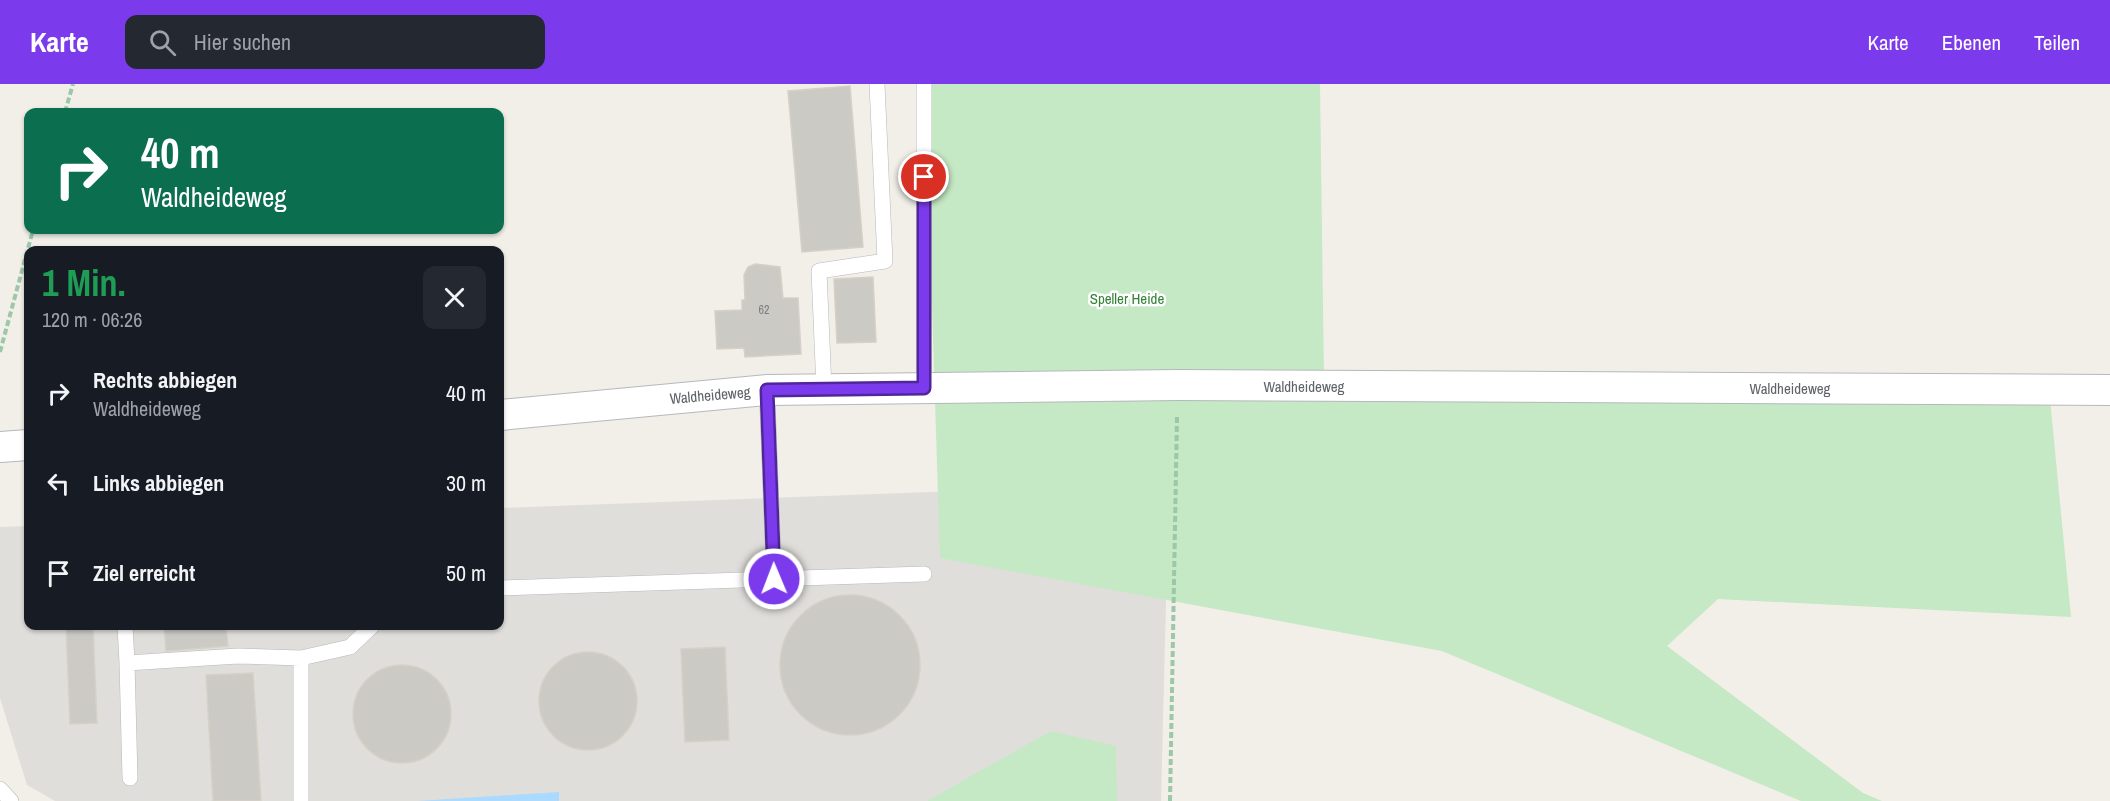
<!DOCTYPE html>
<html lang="de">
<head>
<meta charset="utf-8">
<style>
	:root { --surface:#171b24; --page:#242831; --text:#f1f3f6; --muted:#9ea1a6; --accent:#7c3aed }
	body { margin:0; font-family:"Archivo Narrow",sans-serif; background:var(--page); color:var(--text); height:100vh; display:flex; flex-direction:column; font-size:22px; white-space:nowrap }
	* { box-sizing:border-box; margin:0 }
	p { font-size:20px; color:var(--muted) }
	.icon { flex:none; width:33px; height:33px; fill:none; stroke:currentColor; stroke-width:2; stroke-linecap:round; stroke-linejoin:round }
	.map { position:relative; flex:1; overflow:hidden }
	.panel { position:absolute; left:24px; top:162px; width:480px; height:384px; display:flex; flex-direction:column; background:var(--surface); border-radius:12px; box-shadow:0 2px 4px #0004 }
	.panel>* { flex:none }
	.banner { position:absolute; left:24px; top:24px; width:480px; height:126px; border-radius:12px; box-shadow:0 2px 4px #0004; background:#0b6e4f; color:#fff; overflow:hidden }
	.pin { position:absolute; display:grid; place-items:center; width:51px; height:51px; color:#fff; margin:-26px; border:3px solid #fff; border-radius:50%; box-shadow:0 2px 6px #0007 }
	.me { position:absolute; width:66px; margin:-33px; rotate:359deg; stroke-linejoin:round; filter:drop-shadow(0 0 4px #0008) }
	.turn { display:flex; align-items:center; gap:21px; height:126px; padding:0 18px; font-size:27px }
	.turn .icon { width:78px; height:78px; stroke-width:2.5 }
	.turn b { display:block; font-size:42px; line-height:51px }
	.round { display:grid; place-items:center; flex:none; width:63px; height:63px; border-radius:12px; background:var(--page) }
	.summary { display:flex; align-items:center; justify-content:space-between; height:102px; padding:0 18px }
	h1 { font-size:36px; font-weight:700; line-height:45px; color:#1e9e55 }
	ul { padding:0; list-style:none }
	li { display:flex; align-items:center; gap:18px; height:90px; padding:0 18px }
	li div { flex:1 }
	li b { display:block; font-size:22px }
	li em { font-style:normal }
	header { display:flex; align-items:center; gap:36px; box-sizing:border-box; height:84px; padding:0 30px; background:var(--accent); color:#fff }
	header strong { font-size:28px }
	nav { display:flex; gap:33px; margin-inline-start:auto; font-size:21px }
	.search { width:420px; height:54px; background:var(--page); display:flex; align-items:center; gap:15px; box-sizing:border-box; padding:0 21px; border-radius:12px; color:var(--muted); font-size:22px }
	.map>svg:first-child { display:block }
	.industrial { fill:#e0deda }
	.green { fill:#c5e8c5 }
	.water { fill:#aadaff }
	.building { fill:#cccac5; stroke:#d6d1c6; stroke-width:1.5 }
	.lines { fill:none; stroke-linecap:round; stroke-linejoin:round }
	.service-casing { stroke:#b5b8bc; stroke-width:16 }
	.minor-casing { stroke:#b5b8bc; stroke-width:32 }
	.path { stroke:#9cc7a9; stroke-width:4; stroke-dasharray:6 3; stroke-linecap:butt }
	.service { stroke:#fff; stroke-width:15 }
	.minor { stroke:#fff; stroke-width:30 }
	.route-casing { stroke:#51269a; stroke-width:15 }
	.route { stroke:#7c3aed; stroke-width:10 }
	.labels { text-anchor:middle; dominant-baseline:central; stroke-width:5; stroke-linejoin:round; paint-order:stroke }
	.number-label { font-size:12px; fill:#7a7d7f }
	.park-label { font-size:15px; fill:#348238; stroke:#fff }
	.street-label { font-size:15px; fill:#5f6368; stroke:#fff }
</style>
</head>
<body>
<header>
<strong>Karte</strong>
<div class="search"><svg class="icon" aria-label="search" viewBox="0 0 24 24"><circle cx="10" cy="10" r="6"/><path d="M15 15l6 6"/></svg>Hier suchen</div>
<nav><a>Karte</a><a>Ebenen</a><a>Teilen</a></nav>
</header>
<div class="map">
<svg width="2110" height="717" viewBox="0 0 2110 717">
	<rect width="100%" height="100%" fill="#f1efe8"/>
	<path class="industrial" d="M 1169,399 L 1161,717 L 55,717 L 27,701 L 0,614 L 0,443 L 28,442 L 28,542 L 500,542 L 500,424 Z"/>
	<path class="green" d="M 925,0 L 1320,0 L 1324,297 L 2048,294 L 2071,533 L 1718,515 L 1667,562 L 1863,709 L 1882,717 L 1801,717 L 1442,567 L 940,474 Z
		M 1051,647 L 1116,662 L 1117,717 L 927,717 Z"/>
	<path class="water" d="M 559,708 L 559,717 L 417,717 Z"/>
	<path class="building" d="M 850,2 L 863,163 L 802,168 L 788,7 Z
		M 755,180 L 780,183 L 783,214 L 798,214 L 801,270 L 745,273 L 744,264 L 717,265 L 715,227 L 742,226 L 742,216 L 745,216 L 744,191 L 748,183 Z
		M 873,193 L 876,258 L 837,259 L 834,195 Z
		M780 581a70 70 0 1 1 140 0a70 70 0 1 1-140 0Z
		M 66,542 L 93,542 L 97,639 L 70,640 Z
		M 164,542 L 226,542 L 228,562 L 166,567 Z
		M 725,563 L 729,656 L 685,658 L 681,565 Z
		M539 617a49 49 0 1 1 98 0a49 49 0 1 1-98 0Z
		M353 630a49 49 0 1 1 98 0a49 49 0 1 1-98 0Z
		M 253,589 L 261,717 L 213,717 L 206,591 Z"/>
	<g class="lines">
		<g class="service-casing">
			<path id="service" d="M 924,0 L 924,304
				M 824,305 L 819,187 L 885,177 L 877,0
				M 767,306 L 774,495
				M 500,504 L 924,490
				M 125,542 L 127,579 L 238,572 L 301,574 L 350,563 L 372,542
				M 127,579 L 130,694
				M 0,705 L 11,717
				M 301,717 L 301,574"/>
		</g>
		<g class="minor-casing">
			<path id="minor" d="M 500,331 L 767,306 L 1178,301 L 2110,306
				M 0,363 L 28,361"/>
		</g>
		<path class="path" d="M 65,28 L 73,0
			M 0,268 L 33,146
			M 1170,717 L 1177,332"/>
		<use href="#service" class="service"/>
		<use href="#minor" class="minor"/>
	</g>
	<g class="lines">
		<g class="route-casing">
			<path id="route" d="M 774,495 L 767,306 L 924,304 L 924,93"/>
		</g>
		<use href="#route" class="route"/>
	</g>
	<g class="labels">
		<g class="number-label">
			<text x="764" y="226">62</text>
		</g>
		<g class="park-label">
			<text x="1127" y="214">Speller Heide</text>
		</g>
		<g class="street-label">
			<text x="1304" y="302">Waldheideweg</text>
			<text x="1790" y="304">Waldheideweg</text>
			<text transform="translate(710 311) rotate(-5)">Waldheideweg</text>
		</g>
	</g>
</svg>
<div class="pin" style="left:924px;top:93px;background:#d93025"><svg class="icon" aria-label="arrive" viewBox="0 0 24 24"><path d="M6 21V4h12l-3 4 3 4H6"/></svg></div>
<svg class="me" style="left:774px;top:495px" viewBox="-20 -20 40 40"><circle r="17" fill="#7c3aed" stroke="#fff" stroke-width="3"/><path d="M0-11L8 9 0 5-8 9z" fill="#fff"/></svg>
<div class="banner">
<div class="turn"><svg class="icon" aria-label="right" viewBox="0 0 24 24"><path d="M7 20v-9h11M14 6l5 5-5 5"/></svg><div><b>40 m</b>Waldheideweg</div></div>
</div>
<section class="panel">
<div class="summary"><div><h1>1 Min.</h1><p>120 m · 06:26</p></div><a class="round"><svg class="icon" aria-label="close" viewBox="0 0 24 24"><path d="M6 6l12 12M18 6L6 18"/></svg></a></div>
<ul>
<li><svg class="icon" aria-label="right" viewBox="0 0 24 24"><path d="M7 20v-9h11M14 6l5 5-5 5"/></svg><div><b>Rechts abbiegen</b><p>Waldheideweg</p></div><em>40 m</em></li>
<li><svg class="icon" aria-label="left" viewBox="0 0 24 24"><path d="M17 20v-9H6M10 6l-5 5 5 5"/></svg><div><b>Links abbiegen</b></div><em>30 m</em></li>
<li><svg class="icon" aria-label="arrive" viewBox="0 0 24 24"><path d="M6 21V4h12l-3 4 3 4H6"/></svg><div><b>Ziel erreicht</b></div><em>50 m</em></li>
</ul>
</section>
</div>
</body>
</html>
